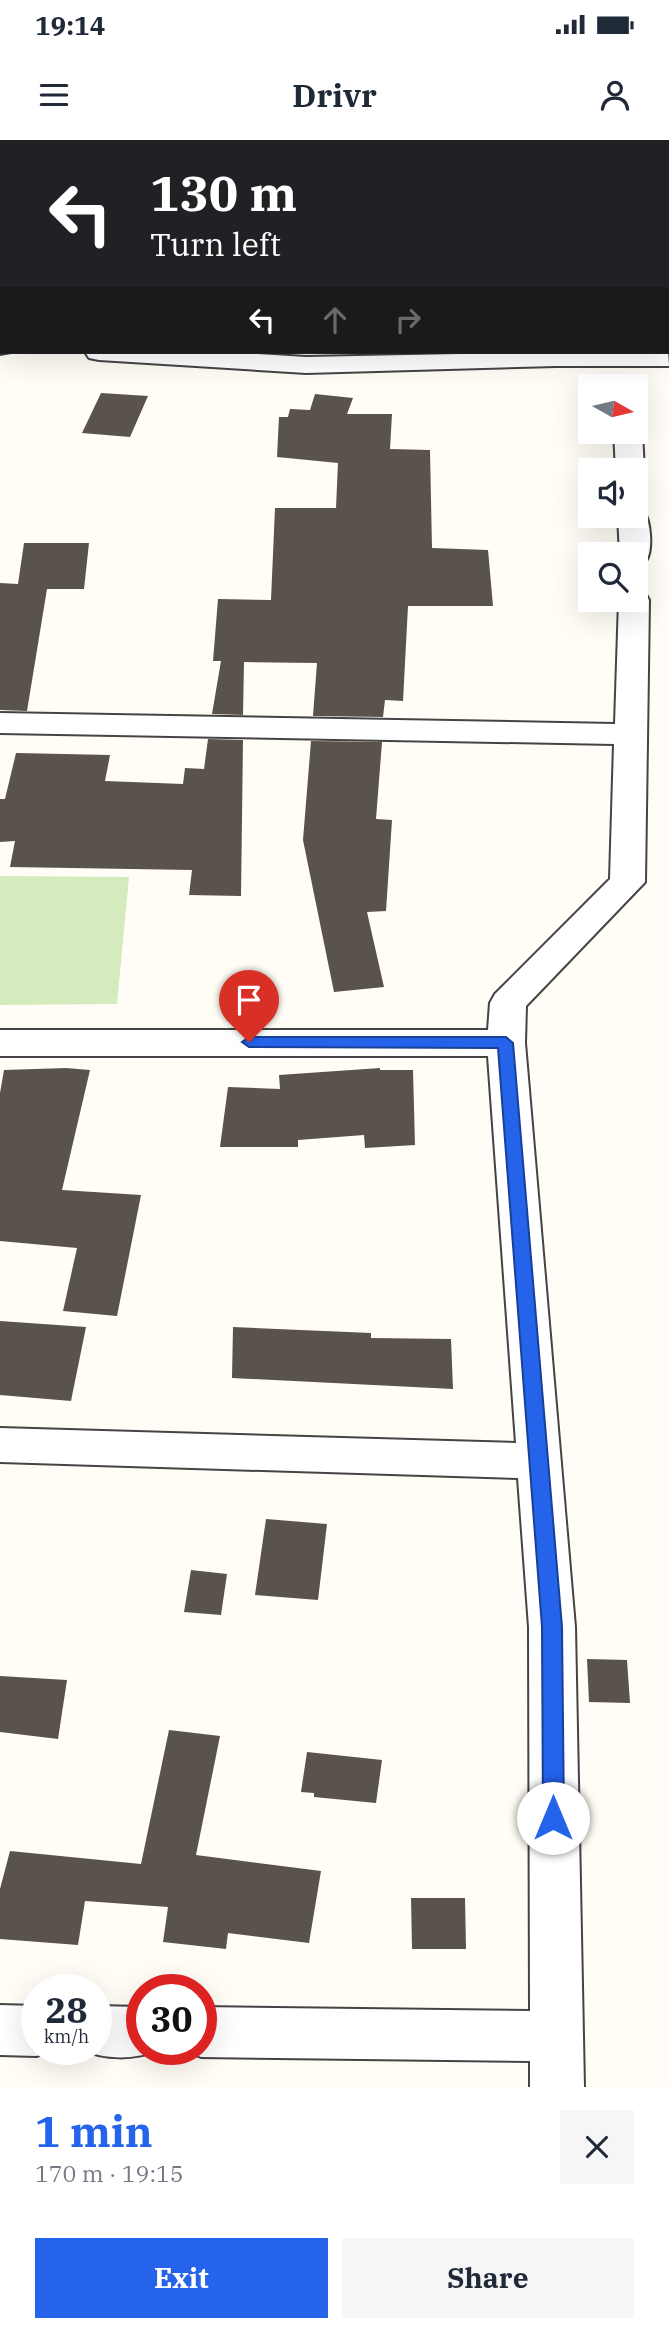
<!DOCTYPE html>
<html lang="en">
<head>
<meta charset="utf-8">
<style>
	:root { --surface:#fff; --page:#f6f6f7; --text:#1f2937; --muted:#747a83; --accent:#2563eb }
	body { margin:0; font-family:"IBM Plex Serif",serif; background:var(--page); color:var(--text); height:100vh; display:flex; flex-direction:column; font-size:26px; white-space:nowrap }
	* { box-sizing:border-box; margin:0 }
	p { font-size:23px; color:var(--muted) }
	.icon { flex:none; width:38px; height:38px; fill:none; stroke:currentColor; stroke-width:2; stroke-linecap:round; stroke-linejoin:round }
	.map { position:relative; height:1947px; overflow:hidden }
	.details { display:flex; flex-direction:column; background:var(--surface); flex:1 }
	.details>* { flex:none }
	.guide { position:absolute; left:0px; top:0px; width:670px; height:214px; box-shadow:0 7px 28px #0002; background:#202124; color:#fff; overflow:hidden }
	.needle { width:46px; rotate:98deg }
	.buttons { position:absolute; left:578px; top:234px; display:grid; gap:14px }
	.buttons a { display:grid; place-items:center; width:70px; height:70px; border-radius:0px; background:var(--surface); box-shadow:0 7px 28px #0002; font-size:35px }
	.speed { position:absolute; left:21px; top:1834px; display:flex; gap:14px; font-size:35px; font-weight:700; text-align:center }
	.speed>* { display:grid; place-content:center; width:91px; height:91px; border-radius:50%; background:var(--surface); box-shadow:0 7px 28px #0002; line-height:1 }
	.speed small { font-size:18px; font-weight:400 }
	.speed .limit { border:10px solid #d22; background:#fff; color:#111 }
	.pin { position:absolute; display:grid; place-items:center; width:60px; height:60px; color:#fff; margin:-72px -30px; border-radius:50% 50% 50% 0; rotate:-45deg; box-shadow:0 0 7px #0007 }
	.pin .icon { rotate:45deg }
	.me { position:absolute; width:77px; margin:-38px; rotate:0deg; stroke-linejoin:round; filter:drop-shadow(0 0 5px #0008) }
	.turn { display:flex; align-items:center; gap:24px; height:147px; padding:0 35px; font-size:32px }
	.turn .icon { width:91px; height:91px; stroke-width:2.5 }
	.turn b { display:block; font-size:49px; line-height:60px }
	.lanes { display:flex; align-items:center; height:66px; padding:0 35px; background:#0003; justify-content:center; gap:35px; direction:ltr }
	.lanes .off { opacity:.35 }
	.round { display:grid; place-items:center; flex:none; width:74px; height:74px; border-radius:0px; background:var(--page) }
	.overview { display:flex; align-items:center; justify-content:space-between; height:119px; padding:0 35px }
	h1 { font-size:42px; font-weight:700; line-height:52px; color:var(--accent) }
	.action { display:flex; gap:14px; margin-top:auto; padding:14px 35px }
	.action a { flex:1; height:80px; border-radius:0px; background:var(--accent); color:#fff; font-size:28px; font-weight:700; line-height:80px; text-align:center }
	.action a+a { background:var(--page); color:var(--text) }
	.status { display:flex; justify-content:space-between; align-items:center; height:49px; padding:0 35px; background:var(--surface); direction:ltr }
	.status svg { height:19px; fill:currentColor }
	header { display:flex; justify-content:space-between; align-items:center; height:91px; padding:0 35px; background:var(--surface); font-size:32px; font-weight:700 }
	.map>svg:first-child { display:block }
	.green { fill:#d5ebbd }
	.building { fill:#5a524d }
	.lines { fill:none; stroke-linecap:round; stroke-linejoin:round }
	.minor-casing { stroke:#444; stroke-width:4 }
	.minor { fill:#fff; fill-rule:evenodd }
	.route { fill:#2563eb; stroke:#184099; stroke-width:2 }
</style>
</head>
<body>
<div class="status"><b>19:14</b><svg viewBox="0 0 49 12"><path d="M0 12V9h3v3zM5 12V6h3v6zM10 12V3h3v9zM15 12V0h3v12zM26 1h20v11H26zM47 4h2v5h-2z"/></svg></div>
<header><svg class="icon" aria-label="menu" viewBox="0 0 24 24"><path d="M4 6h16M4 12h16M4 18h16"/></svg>Drivr<svg class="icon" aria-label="person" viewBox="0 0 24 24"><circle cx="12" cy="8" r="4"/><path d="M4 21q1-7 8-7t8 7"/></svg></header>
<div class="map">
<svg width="669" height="1947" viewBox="0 0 669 1947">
	<rect width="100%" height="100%" fill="#fffdf5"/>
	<path class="green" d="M 0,736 L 129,737 L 117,864 L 0,865 Z"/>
	<path class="building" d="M 101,253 L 148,256 L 130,297 L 82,293 Z
		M 315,254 L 353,258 L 347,274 L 392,274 L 390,309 L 430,310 L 432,408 L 488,410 L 493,466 L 408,466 L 403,561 L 385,560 L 383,577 L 313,576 L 317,523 L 244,522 L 243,575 L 212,574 L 221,521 L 213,521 L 218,459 L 271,460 L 275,368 L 336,368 L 338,323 L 277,317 L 279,277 L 288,277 L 290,269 L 310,270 Z
		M 24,403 L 89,403 L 84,449 L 47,449 L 27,571 L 0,570 L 0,443 L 18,444 Z
		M 208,599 L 243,600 L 241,756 L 189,755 L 192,730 L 10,727 L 15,701 L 0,702 L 0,659 L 5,659 L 16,613 L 110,615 L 105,641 L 183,644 L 185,628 L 204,629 Z
		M 311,601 L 382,602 L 376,679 L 392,680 L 386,771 L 367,772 L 384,847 L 334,852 L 303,700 Z
		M 66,928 L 90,930 L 62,1050 L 141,1055 L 117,1176 L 63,1171 L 77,1108 L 0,1101 L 0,953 L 4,930 Z
		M 380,928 L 380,930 L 413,930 L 415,1005 L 365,1008 L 364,995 L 298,1000 L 298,1007 L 220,1007 L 228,947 L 280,949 L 279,935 Z
		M 0,1181 L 86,1187 L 71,1261 L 0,1255 Z
		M 233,1187 L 371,1193 L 371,1198 L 451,1199 L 453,1249 L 232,1238 Z
		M 266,1379 L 327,1384 L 318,1460 L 255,1455 Z
		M 191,1430 L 227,1434 L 221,1475 L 184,1472 Z
		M 587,1519 L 627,1520 L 630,1563 L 589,1562 Z
		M 0,1536 L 67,1540 L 58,1599 L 0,1592 Z
		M 169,1590 L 220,1596 L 196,1715 L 321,1731 L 309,1803 L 228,1793 L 226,1809 L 163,1802 L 168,1767 L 85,1761 L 78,1805 L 0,1799 L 0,1749 L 10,1711 L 141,1724 Z
		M 307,1612 L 382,1620 L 376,1663 L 314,1657 L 314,1653 L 301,1652 Z
		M 411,1758 L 465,1758 L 466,1809 L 412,1809 Z"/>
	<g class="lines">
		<g class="minor-casing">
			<path id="minor" d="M 131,0 L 157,0 L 130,2 Z
				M 0,198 L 2,212 L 11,212 L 0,214 Z
				M 668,210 L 669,226 L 556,226 L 306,233 L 99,220 L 89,218 L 85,212 L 225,212 L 306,217 Z
				M 635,285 L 642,292 L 644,331 L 640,337 L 635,338 L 635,331 L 616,331 L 614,292 L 635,292 Z
				M 635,368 L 643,370 C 651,381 653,410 646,421 L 635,424 L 635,415 L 620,415 L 618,376 L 635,376 Z
				M 635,451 L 645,453 L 649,460 L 645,742 L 526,866 L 525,903 L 575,1487 L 584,1947 L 530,1947 L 530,1921 L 201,1917 L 182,1909 L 201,1909 L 201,1867 L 530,1871 L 529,1487 L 518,1338 L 0,1322 L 0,1288 L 516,1303 L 488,916 L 0,916 L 0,890 L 488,890 L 490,863 L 495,854 L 610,739 L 614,604 L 0,593 L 0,573 L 615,584 L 619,460 L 635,460 Z
				M 0,1865 L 37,1866 L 37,1909 L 54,1909 L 37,1916 L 0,1915 Z
				M 96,1866 L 142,1867 L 142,1909 L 160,1910 C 134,1920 105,1920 79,1909 L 96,1909 Z"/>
		</g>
		<use href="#minor" class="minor"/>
	</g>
	<path class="route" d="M 249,897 L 506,897 L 513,903 L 562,1487 L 564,1678 L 561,1684 L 553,1687 L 546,1684 L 543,1678 L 542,1487 L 498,908 L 249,907 L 242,902 Z"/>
</svg>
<div class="buttons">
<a><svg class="needle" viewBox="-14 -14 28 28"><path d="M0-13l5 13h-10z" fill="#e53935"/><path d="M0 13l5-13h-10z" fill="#747a83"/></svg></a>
<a><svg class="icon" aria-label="sound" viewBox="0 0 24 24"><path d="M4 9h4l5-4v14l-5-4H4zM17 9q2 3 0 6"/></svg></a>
<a><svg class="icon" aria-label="search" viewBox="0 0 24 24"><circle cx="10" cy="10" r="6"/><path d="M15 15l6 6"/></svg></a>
</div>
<div class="speed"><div>28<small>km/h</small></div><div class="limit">30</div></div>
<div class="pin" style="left:249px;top:902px;background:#d93025"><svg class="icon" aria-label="arrive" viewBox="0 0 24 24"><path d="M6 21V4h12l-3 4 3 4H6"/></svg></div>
<svg class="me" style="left:553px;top:1678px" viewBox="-20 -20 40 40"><circle r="19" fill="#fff"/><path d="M0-13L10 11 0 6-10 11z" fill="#2563eb"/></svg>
<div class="guide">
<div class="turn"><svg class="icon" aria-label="left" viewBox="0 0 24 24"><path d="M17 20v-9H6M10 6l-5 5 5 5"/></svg><div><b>130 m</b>Turn left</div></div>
<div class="lanes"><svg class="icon" aria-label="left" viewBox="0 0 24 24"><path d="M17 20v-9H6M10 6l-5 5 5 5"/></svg><svg class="icon off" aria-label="ahead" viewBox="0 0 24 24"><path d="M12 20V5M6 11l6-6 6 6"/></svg><svg class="icon off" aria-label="right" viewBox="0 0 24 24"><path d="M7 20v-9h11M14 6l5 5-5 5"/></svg></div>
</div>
</div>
<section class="details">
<div class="overview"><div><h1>1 min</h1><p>170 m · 19:15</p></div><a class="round"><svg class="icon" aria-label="close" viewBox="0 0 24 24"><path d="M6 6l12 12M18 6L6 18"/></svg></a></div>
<div class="action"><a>Exit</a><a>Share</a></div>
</section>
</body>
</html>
